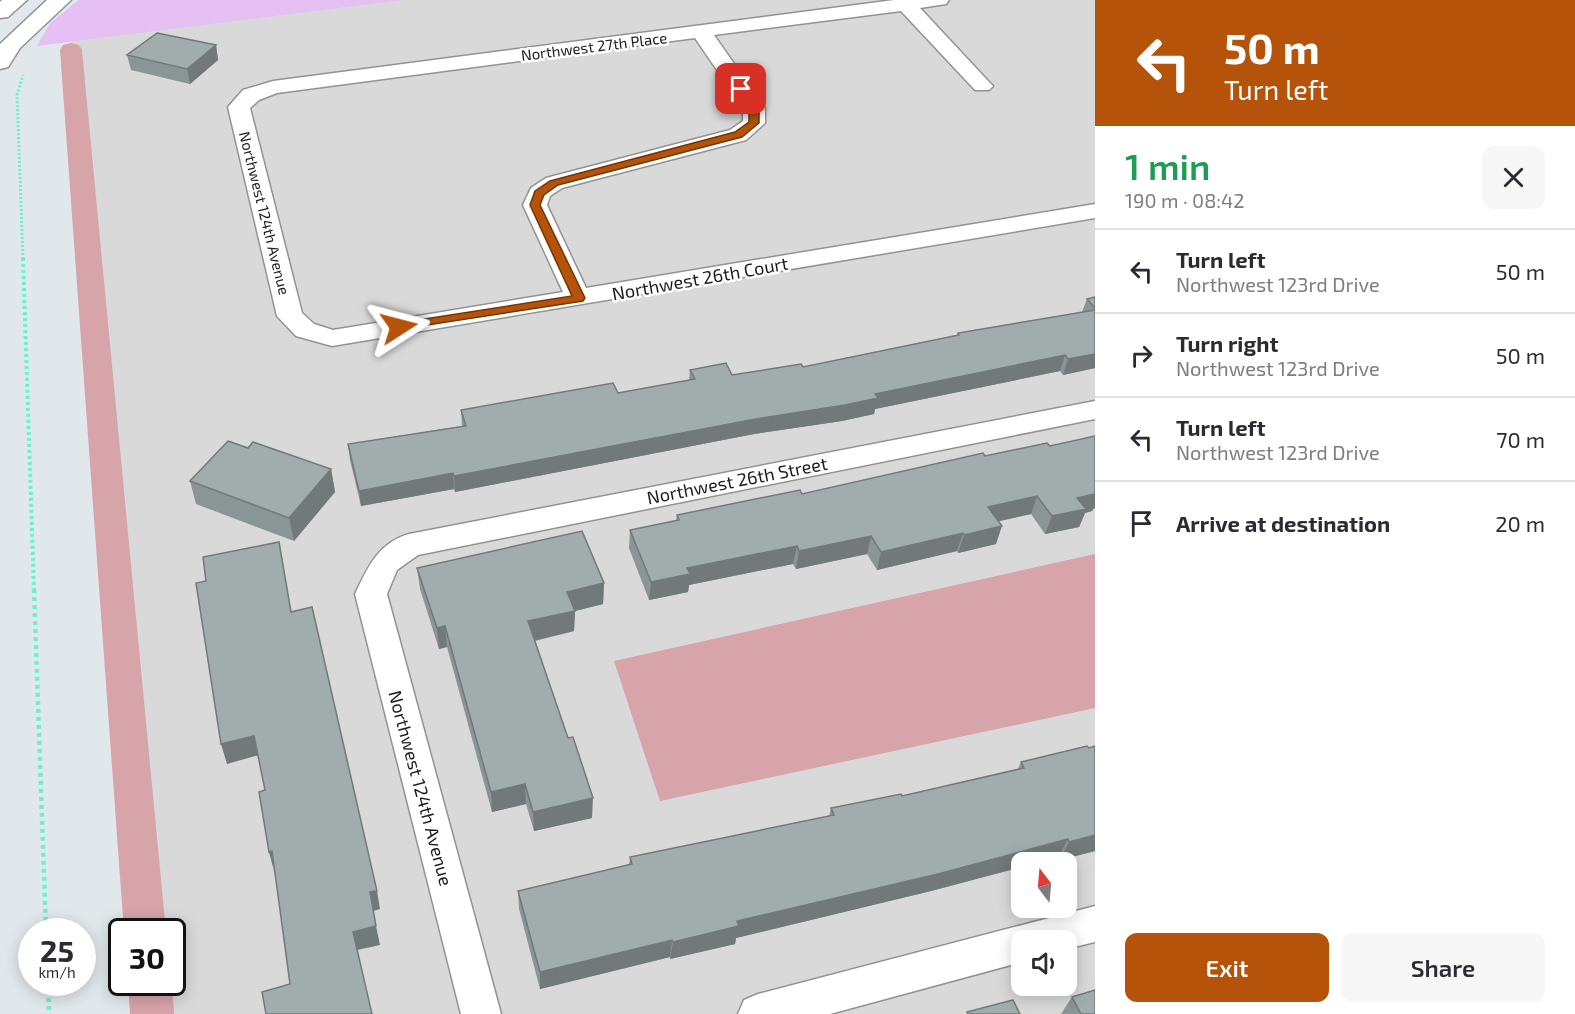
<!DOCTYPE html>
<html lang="en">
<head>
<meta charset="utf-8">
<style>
	:root { --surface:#fff; --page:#f7f7f7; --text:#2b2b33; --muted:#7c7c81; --line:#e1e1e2; --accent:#b45309 }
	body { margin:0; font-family:"Exo 2",sans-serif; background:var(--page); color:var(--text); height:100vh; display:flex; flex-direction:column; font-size:22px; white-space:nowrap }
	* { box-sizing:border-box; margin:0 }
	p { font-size:20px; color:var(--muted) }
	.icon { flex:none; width:33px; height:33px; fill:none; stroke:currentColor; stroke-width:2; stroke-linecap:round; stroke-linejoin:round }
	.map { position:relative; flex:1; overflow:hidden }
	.side { display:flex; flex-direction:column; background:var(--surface); width:480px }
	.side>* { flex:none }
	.hud { background:#b45309; color:#fff; overflow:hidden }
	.needle { width:39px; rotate:344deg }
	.fabs { position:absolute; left:1011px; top:852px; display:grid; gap:12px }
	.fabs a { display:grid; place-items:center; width:66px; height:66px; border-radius:12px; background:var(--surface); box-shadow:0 3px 15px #0003; font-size:30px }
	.speed { position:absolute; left:18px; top:918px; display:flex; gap:12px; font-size:30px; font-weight:700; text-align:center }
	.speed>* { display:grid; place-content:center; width:78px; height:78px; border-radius:50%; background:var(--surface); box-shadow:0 3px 15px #0003; line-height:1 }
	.speed small { font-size:15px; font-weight:400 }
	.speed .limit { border:3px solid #111; border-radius:9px; background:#fff; color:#111 }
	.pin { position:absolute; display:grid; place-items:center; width:51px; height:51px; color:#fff; margin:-26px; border-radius:12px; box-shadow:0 3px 9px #0006 }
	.me { position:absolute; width:66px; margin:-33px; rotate:81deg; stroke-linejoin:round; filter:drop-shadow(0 0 4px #0008) }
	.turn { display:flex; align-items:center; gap:21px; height:126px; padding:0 30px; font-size:27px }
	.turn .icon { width:78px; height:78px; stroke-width:2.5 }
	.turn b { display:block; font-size:42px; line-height:51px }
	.round { display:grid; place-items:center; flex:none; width:63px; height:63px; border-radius:12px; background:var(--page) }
	.headline { display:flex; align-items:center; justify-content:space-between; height:102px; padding:0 30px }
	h1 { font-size:36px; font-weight:600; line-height:45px; color:#1e9e55 }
	.button { display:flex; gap:12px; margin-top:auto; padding:12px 30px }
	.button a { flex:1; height:69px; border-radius:12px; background:var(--accent); color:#fff; font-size:24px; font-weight:600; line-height:69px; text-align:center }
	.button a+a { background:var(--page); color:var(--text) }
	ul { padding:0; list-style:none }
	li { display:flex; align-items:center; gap:18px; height:84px; padding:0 30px; border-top:2px solid var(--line) }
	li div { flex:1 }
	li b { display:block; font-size:22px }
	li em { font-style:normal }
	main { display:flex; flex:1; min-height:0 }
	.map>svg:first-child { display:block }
	.residential { fill:#d8d9d8; fill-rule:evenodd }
	.park { fill:#e6bff5 }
	.water { fill:#d7a4aa }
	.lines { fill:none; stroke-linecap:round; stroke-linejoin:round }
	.canal { fill:#d7a4aa; fill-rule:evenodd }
	.minor-casing { stroke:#929292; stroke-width:3 }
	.tertiary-casing { stroke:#929292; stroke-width:3 }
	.path-far2 { stroke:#6ef0cf; stroke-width:3; stroke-dasharray:2 2; stroke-linecap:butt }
	.path-far1 { stroke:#6ef0cf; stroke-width:4; stroke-dasharray:3 3; stroke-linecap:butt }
	.path { stroke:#6ef0cf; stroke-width:4.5; stroke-dasharray:4 4; stroke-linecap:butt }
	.minor { fill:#fff; fill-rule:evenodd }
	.tertiary { fill:#fff; fill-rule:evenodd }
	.wall { fill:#8a9595 }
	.shaded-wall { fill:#717979 }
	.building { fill:#a1adad; stroke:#717979; stroke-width:1.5 }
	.route { fill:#b45309; stroke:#753606; stroke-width:1.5 }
	.labels { text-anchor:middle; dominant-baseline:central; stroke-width:5; stroke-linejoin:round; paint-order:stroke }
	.far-street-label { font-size:15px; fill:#1b1b1b; stroke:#fff }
	.street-label { font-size:18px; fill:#1b1b1b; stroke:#fff }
</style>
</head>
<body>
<main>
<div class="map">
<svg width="1095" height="1014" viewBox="0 0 1095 1014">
	<rect width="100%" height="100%" fill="#e1e8ec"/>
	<path class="residential" d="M 404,0 L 1095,0 L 1095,1014 L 152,1014 L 150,983 L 172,982 L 172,932 L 145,931 L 70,42 ZM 1022,862 L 1066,862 L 1066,908 L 1022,908 ZM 1022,940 L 1066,940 L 1066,986 L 1022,986 Z"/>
	<path class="park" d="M 79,0 L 404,0 L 37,46 L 50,23 Z"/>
	<path class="water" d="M 1095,554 L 1095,708 L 660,801 L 614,661 Z"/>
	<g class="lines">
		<path class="canal" d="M 71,43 L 79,45 L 82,50 L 166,932 L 124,932 L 60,50 L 63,45 Z
			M 128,982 L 172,982 L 174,1014 L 130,1014 Z"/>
		<g class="minor-casing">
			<path id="minor" d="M 894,0 L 949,0 L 946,4 L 920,8 L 989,82 L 993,86 L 989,90 L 975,90 L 901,11 L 714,35 L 765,108 L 765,123 L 746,140 L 562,188 L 550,196 L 547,205 L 586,288 L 1095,204 L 1095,218 L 332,346 L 296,336 L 277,316 L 228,107 L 243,90 L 273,81 ZM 695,38 L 743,108 L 743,121 L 730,130 L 546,178 L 531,188 L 523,205 L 563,292 L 333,330 L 314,324 L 302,313 L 250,108 L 259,100 L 277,93 Z
				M 1095,401 L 1095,419 L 418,555 L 397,570 L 387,594 L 501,1014 L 461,1014 L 355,594 C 368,567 378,543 409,534 Z
				M 1095,906 L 1095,942 L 1066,949 L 1066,940 L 1022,940 L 1022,962 L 830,1014 L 738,1014 L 744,1000 L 758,994 Z"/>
		</g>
		<g class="tertiary-casing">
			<path id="tertiary" d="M 2,0 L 27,0 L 8,17 L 0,18 L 0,2 Z
				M 47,0 L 71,0 L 20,48 L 8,67 L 0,69 L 0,44 Z"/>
		</g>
		<path class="path-far2" d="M 23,259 L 17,95 L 23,75"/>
		<path class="path-far1" d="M 23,258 L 34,591"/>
		<path class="path" d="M 34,589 L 46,932
			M 48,982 L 49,1014"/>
		<use href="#minor" class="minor"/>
		<use href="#tertiary" class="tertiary"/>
	</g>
	<path class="wall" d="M 216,45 L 218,60 L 190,84 L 131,70 L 127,55 Z
		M 1095,297 L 1095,368 L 1063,375 L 1060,371 L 875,409 L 874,414 L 842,421 L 754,434 L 455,492 L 454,489 L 361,506 L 350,460 L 348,444 L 462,426 L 461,410 L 618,393 L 689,380 L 690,370 L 732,375 L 803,367 L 957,335 L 958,333 L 1082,312 L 1087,299 Z
		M 1095,436 L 1095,508 L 1093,509 L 1092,511 L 1085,513 L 1079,527 L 1045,534 L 1031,514 L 998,521 L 996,544 L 958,553 L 957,551 L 877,570 L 867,554 L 796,569 L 793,564 L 689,585 L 688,592 L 649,600 L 629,548 L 630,530 L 676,521 L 677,515 L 802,494 L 985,456 L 1050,446 Z
		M 248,448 L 331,469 L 335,492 L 294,541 L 196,504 L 190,481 Z
		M 417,568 L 604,583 L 603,604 L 575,611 L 574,631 L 535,641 L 592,818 L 534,831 L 526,804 L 492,812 L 447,647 L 439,649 L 420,589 Z
		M 1021,762 L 1095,851 L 1060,860 L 1058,857 L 931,891 L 736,938 L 735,944 L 670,959 L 670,957 L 540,989 L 519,909 L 518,891 L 629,865 L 630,857 L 829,816 L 831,808 L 902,796 L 1018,769 Z
		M 1072,997 L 1095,1014 L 1061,1014 Z"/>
	<path class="shaded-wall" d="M 216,45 L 218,60 L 190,84 L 187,69 Z
		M 1095,354 L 1095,368 L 1063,375 L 1068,359 Z
		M 1065,355 L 1060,371 L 875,409 L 874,414 L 842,421 L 754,434 L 455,492 L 454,476 L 756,419 Z
		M 331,469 L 335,492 L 294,541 L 289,518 Z
		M 453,473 L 454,489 L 361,506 L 359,491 Z
		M 1095,494 L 1095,508 L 1093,509 L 1092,511 L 1085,513 L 1079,527 L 1045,534 L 1052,516 L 1077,498 Z
		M 1037,496 L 1031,514 L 982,525 L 988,507 Z
		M 1002,526 L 996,544 L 958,553 L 964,535 Z
		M 963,533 L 957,551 L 877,570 L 881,552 Z
		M 871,536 L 867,554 L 796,569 L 799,551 Z
		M 797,546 L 793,564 L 689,585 L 688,592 L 649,600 L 651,582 L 687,568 Z
		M 604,583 L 603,604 L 575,611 L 574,631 L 528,642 L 528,621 L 567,592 Z
		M 445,626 L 447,647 L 439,649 L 437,628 Z
		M 254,736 L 259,755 L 227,764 L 221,744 Z
		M 525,784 L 526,804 L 492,812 L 491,792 Z
		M 593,798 L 592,818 L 534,831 L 533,812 Z
		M 1095,835 L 1095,851 L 1060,860 L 1069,842 Z
		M 1068,839 L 1058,857 L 1039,862 L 1022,862 L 1022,867 L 931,891 L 736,938 L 735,944 L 670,959 L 673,942 L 737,921 Z
		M 272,851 L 274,871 L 269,852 Z
		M 377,891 L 380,909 L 373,911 L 370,892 Z
		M 376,926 L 380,945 L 357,950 L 353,932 Z
		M 672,940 L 670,957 L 540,989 L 540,972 Z"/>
	<path class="building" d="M 157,33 L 216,45 L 187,69 L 127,55 Z
		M 1095,297 L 1095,308 L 1087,299 Z
		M 1095,310 L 1095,354 L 1068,359 L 1065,355 L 875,394 L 878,398 L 845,405 L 756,419 L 454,476 L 453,473 L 359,491 L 348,444 L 466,426 L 461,410 L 613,383 L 618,393 L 695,379 L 690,370 L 726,363 L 732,375 L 801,364 L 803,367 L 959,335 L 958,333 Z
		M 1095,436 L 1095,494 L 1077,498 L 1086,509 L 1052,516 L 1037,496 L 988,507 L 1002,526 L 964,535 L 963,533 L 881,552 L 871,536 L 799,551 L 797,546 L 687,568 L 690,574 L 651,582 L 630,530 L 679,520 L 677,515 L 800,490 L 802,494 L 983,453 L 985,456 L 1047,443 L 1050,446 Z
		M 228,441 L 248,448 L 253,442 L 331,469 L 289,518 L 190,481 Z
		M 582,531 L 604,583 L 567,592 L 575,611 L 528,621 L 568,738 L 573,737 L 593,798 L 533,812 L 525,784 L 491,792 L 445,626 L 437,628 L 417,568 Z
		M 279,542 L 291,612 L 312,607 L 377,891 L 370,892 L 376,926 L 353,932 L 372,1014 L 266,1014 L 262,992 L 290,984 L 272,851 L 269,852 L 259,792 L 265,790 L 254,736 L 221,744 L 196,583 L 206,581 L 203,557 Z
		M 1087,746 L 1089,748 L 1095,746 L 1095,835 L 1069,842 L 1068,839 L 938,874 L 737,921 L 739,926 L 673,942 L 672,940 L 540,972 L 518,891 L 632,864 L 630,857 L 834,815 L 831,808 L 901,794 L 902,796 L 1024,768 L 1021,762 Z
		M 1095,990 L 1095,1014 L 1081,1014 L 1072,997 Z
		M 1013,1000 L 1020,1014 L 968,1014 L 967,1012 Z"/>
	<path class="route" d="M 737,87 L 744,87 L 759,108 L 759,123 L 742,137 L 558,185 L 544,195 L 540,205 L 585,298 L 583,301 L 395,330 L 393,327 L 399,323 L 572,296 L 530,205 L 535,191 L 550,181 L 735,132 L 749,122 L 749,108 L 736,89 Z"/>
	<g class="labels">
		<g class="far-street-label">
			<text transform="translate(594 46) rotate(-7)">Northwest 27th Place</text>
			<text transform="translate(265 213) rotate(76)">Northwest 124th Avenue</text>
		</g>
		<g class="street-label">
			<text transform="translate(700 278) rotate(-10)">Northwest 26th Court</text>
			<text transform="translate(737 480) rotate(-11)">Northwest 26th Street</text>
			<text transform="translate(421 788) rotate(75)">Northwest 124th Avenue</text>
		</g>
	</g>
</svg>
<div class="fabs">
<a><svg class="needle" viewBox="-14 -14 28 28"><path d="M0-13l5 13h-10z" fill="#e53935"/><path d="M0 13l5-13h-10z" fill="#7c7c81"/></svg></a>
<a><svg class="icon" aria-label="sound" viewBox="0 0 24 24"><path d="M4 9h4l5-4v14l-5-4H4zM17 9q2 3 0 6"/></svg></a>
</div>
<div class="speed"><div>25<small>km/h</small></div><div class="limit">30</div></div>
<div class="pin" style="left:741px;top:89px;background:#d93025"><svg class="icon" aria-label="arrive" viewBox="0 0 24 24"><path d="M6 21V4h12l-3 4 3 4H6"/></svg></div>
<svg class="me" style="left:399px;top:327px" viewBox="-20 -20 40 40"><path d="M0-17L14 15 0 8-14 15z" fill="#b45309" stroke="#fff" stroke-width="4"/></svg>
</div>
<section class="side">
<div class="hud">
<div class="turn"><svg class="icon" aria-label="left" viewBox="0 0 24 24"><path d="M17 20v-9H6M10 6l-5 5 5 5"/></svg><div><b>50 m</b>Turn left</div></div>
</div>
<div class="headline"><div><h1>1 min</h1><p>190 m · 08:42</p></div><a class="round"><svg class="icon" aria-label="close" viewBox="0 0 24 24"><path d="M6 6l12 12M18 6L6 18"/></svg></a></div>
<ul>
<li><svg class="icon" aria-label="left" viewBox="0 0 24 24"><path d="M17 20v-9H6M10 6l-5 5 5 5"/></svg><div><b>Turn left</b><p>Northwest 123rd Drive</p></div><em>50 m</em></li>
<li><svg class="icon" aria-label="right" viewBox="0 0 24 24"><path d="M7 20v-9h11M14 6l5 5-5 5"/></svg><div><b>Turn right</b><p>Northwest 123rd Drive</p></div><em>50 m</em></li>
<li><svg class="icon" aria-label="left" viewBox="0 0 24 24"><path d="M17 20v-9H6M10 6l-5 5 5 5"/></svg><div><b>Turn left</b><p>Northwest 123rd Drive</p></div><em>70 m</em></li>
<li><svg class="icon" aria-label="arrive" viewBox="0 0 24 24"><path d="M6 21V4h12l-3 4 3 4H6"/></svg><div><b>Arrive at destination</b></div><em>20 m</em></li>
</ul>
<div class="button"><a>Exit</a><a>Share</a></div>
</section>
</main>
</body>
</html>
